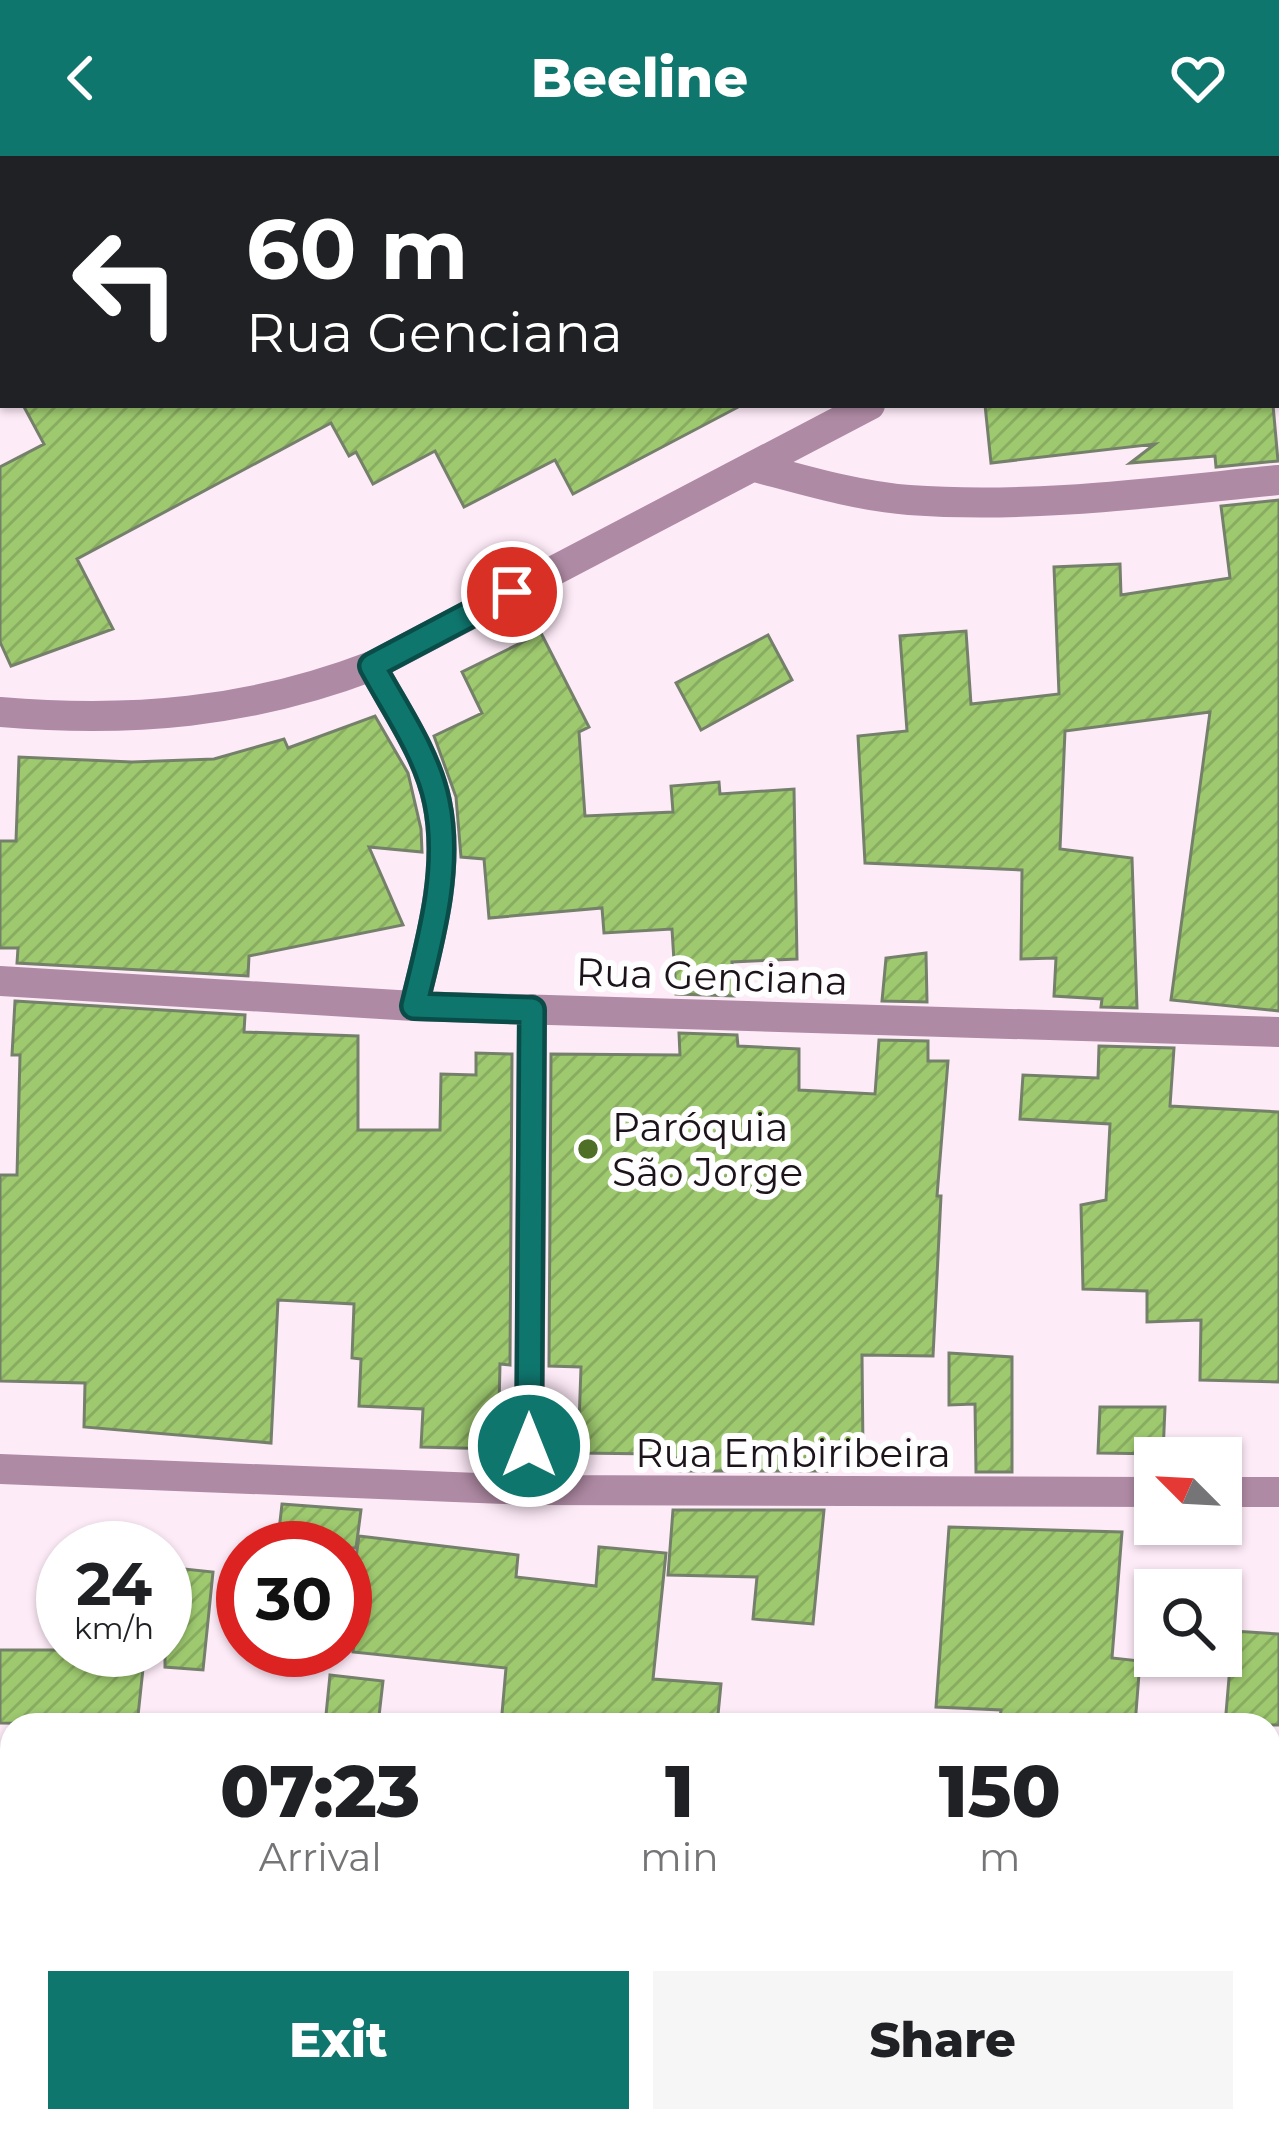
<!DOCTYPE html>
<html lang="en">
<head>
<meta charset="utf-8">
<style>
	:root { --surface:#fff; --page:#f6f6f6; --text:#202124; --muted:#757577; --accent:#0f766e }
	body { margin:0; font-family:Montserrat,sans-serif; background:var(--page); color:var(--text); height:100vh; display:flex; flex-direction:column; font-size:45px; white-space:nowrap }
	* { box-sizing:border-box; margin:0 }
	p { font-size:39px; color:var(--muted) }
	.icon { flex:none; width:66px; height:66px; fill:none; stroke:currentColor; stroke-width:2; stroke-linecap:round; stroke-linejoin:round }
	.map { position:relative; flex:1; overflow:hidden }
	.details { position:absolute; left:0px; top:1557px; width:1281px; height:420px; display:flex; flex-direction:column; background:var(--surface); border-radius:36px 36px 0 0; box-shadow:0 3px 9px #0004 }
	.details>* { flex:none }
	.guide { position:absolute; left:0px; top:0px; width:1281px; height:252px; box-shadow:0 3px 9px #0004; background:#202124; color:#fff; overflow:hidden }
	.needle { width:78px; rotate:294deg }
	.fabs { position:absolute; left:1134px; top:1281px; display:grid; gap:24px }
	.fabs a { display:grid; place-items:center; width:108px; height:108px; border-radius:0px; background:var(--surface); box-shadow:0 3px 9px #0004; font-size:60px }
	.speed { position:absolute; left:36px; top:1365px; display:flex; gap:24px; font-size:60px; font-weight:700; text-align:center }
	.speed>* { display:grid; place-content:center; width:156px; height:156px; border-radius:50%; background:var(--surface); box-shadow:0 3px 9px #0004; line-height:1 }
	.speed small { font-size:30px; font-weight:400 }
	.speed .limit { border:18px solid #d22; background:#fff; color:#111 }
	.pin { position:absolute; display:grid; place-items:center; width:102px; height:102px; color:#fff; margin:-51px; border:6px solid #fff; border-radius:50%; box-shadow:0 3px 12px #0007 }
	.me { position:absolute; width:132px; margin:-66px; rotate:0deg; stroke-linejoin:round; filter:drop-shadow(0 0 9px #0008) }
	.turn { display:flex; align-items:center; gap:42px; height:252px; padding:0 48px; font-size:54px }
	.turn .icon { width:156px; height:156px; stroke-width:2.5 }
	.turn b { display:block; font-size:84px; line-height:102px }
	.eta { display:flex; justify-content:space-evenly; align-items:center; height:204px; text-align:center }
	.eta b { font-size:72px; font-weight:800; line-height:84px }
	.button { display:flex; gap:24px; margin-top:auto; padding:24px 48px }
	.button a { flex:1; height:138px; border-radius:0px; background:var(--accent); color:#fff; font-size:48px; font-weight:800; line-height:138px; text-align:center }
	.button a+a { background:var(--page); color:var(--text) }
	header { display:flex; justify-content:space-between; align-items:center; height:156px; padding:0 48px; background:var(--accent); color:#fff; font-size:54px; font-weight:800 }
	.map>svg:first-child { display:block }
	.building { fill:url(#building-hatch); stroke:#75806b; stroke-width:3 }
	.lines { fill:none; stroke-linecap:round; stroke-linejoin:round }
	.street { stroke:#af8aa4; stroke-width:30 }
	.route-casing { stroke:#0a4d48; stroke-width:30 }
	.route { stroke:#0f766e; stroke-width:21 }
	.poi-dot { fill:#4f6f26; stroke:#fefefe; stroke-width:4.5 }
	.labels { text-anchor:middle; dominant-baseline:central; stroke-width:12; stroke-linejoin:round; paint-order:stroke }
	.street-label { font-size:39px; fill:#1c141a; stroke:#fefefe }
	.poi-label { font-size:39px; fill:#1c141a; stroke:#fefefe; text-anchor:start }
</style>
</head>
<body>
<header><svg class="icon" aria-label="back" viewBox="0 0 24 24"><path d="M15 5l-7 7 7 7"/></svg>Beeline<svg class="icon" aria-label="heart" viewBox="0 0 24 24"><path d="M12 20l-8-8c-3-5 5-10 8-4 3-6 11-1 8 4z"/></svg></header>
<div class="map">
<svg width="1279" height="1977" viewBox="0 0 1279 1977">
	<defs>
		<pattern id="building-hatch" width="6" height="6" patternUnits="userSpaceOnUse" patternTransform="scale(3)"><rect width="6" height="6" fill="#9ec96f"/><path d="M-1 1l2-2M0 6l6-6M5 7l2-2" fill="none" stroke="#88ac60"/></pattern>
	</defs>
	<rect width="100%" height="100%" fill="#feebf8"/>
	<path class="building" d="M 23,249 L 742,249 L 573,338 L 555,304 L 464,351 L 435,295 L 373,328 L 356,296 L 349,300 L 331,267 L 77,403 L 113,473 L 11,510 L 0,486 L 0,311 L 44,288 Z
		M 985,249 L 1273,249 L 1278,305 L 1216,311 L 1215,300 L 1130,307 L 1155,288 L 991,307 Z
		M 1279,344 L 1279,855 L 1171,844 L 1210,556 L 1065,575 L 1060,693 L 1132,702 L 1137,852 L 1101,851 L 1102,843 L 1054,840 L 1056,802 L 1021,803 L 1022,714 L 865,707 L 858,580 L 907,575 L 900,480 L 966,475 L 971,548 L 1059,538 L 1054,411 L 1120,408 L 1121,439 L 1230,422 L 1221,350 Z
		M 541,477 L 589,571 L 579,576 L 585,660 L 673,656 L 671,630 L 719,626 L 720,638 L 794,633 L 797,803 L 732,806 L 734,840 L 676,838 L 672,773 L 604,777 L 602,752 L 489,762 L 484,703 L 461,701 L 456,641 L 434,580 L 482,557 L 462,516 Z
		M 768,479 L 792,524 L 701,574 L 676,527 Z
		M 375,560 L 408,617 L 421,673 L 422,696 L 369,691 L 403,769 L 249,800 L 248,820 L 17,807 L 18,792 L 0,792 L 0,685 L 16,685 L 19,601 L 132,606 L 214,603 L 284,583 L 288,592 Z
		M 926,797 L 927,846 L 882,845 L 886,802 Z
		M 15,845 L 245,859 L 244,876 L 358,880 L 358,974 L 440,974 L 441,918 L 476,919 L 476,897 L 512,898 L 510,1209 L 500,1208 L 498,1293 L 421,1291 L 423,1253 L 359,1250 L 361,1203 L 352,1202 L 354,1148 L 278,1144 L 271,1287 L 84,1271 L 85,1227 L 0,1225 L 0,1019 L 17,1019 L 20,899 L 12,899 Z
		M 679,877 L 737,879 L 738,890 L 799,893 L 799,934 L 875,938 L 879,884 L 928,885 L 928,905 L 948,905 L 937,1040 L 941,1040 L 933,1200 L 862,1199 L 863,1296 L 826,1298 L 827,1315 L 676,1315 L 677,1302 L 657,1302 L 657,1298 L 578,1297 L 581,1211 L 549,1210 L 551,898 L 680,899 Z
		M 1099,890 L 1174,892 L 1170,950 L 1279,956 L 1279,1226 L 1200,1224 L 1201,1164 L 1147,1166 L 1147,1135 L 1083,1133 L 1081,1049 L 1106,1044 L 1110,968 L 1020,963 L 1023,919 L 1098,922 Z
		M 949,1197 L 1012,1201 L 1012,1316 L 976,1316 L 975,1248 L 949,1249 Z
		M 1100,1251 L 1165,1251 L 1163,1298 L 1098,1297 Z
		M 282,1348 L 361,1354 L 356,1392 L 277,1392 Z
		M 673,1354 L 824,1354 L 813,1468 L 753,1463 L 757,1421 L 668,1419 Z
		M 949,1371 L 1122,1376 L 1112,1502 L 1140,1505 L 1135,1569 L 999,1569 L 1001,1554 L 936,1551 Z
		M 359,1380 L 518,1399 L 516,1421 L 596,1430 L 599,1391 L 666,1397 L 653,1523 L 721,1528 L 717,1569 L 501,1569 L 506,1512 L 353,1496 L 361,1424 L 353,1423 Z
		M 165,1411 L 213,1416 L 203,1514 L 165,1511 Z
		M 1233,1475 L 1279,1478 L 1279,1569 L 1225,1569 Z
		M 0,1494 L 145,1494 L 137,1569 L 0,1567 Z
		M 330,1519 L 383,1525 L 378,1569 L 325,1569 Z"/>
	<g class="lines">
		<path class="street" d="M 381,3 L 386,0
			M 1278,28 L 1279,27
			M 0,207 L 3,206
			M 755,311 C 804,324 857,340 909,344 C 1033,353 1156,336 1279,324
			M 372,510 C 395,553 427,597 437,646 C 451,713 430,785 414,850
			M 0,556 C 131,567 249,557 372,510 L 870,249
			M 0,825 L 414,850 L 1279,876
			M 0,1313 L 529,1334 L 1155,1336
			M 529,1334 L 532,853
			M 1221,1336 L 1279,1336
			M 0,1869 L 12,1870
			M 430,1965 L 470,1977"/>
	</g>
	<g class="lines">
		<g class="route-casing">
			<path id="route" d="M 512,436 L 372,510 C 395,553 427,597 437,646 C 451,713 430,785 414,850 L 532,854 L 529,1290"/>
		</g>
		<use href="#route" class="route"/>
	</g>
	<circle class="poi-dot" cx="588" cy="993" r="12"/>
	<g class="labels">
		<g class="street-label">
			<text transform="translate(712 820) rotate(2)">Rua Genciana</text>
			<text x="793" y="1297">Rua Embiribeira</text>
		</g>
		<g class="poi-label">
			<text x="612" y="971">Paróquia<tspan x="612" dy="45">São Jorge</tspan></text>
		</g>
	</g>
</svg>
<div class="fabs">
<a><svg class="needle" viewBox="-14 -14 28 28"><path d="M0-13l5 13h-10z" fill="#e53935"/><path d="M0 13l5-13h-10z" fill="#757577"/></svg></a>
<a><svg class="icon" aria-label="search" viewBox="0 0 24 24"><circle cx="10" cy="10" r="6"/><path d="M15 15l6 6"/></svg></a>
</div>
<div class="speed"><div>24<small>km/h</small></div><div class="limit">30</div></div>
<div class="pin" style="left:512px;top:436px;background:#d93025"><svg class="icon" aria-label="arrive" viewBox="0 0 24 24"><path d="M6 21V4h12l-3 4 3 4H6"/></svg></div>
<svg class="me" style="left:529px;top:1290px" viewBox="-20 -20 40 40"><circle r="17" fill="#0f766e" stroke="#fff" stroke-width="3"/><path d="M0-11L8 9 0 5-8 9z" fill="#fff"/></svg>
<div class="guide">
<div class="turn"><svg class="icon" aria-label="left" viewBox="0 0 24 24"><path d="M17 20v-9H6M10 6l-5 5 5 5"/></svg><div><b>60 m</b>Rua Genciana</div></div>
</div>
<section class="details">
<div class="eta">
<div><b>07:23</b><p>Arrival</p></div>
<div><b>1</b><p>min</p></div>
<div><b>150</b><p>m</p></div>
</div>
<div class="button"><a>Exit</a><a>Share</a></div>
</section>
</div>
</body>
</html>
